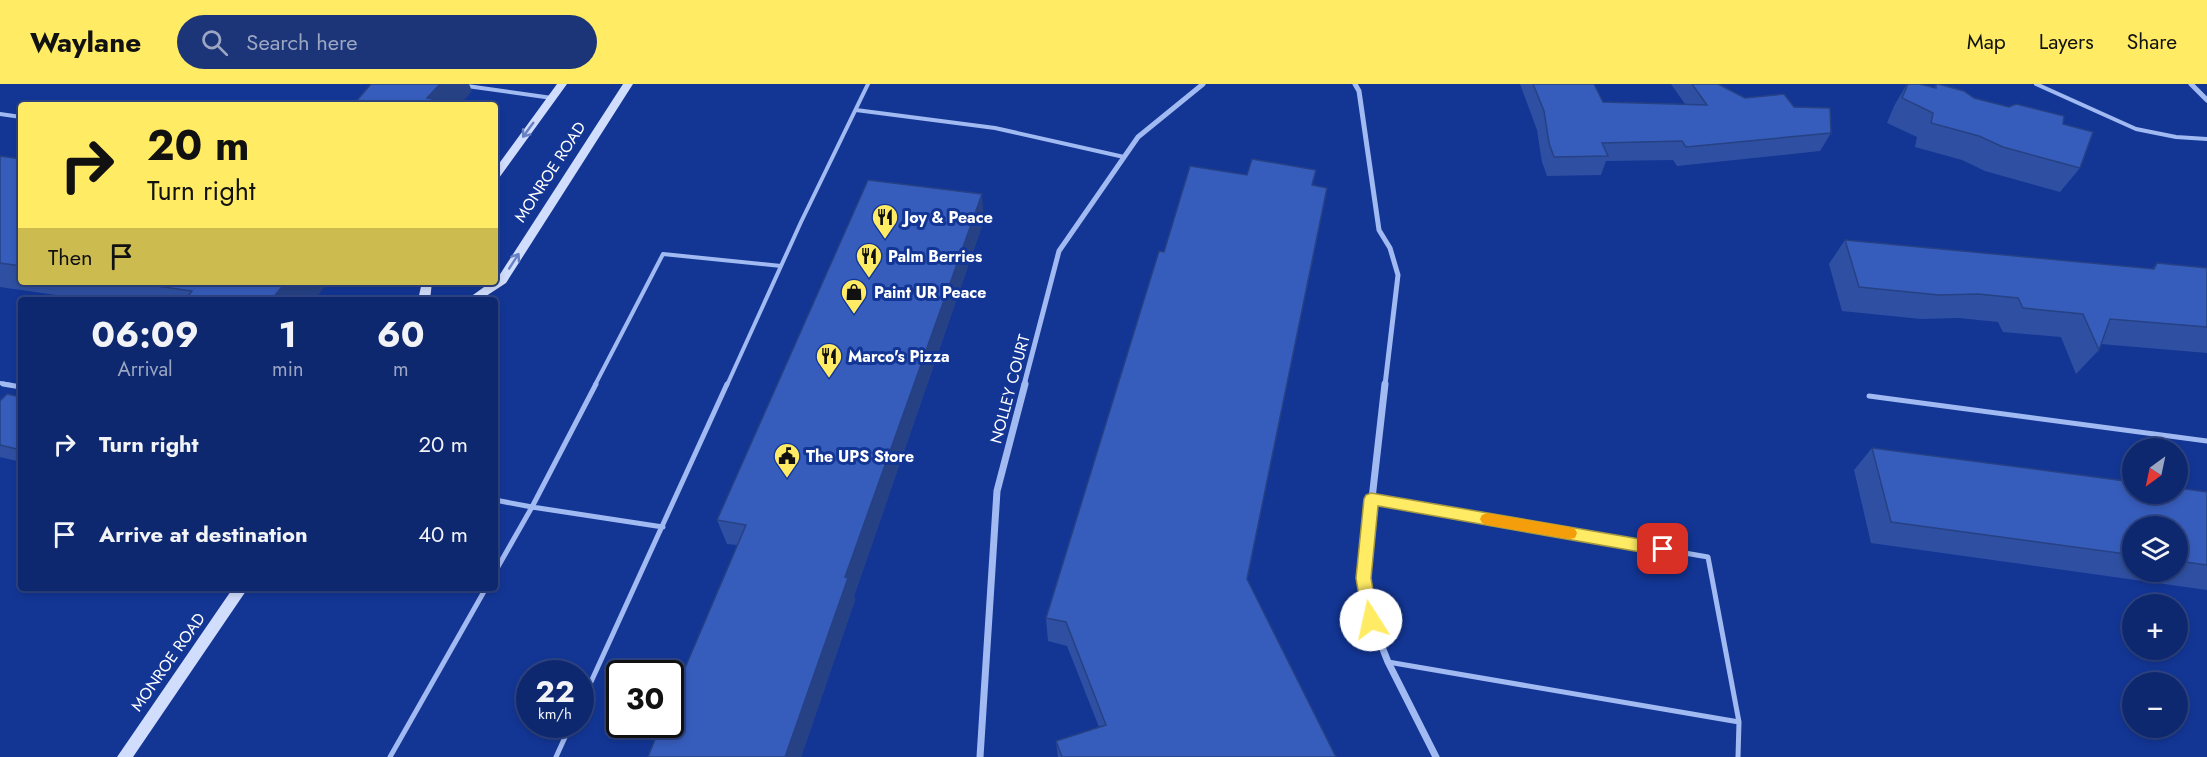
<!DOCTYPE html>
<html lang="en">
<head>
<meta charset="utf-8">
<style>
	:root { --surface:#0e2870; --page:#1c3478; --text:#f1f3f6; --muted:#9ba6c3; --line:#2e4483; --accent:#ffeb64 }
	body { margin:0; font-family:Jost,sans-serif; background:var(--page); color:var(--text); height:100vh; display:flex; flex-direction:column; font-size:22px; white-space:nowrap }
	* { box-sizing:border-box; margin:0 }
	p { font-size:20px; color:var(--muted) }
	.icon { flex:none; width:33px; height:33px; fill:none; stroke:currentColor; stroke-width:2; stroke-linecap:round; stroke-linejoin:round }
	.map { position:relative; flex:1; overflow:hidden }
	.panel { position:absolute; left:18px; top:213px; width:480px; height:294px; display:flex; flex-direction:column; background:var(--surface); border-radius:6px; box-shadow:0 3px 9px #0003,0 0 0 2px var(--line) }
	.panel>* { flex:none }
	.banner { position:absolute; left:18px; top:18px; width:480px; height:183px; border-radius:6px; box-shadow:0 3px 9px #0003,0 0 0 2px var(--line); background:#ffeb64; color:#111; overflow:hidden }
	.needle { width:39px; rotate:213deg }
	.tools { position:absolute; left:2122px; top:354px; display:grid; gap:12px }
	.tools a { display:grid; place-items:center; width:66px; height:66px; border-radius:50%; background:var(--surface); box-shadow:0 3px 9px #0003,0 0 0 2px var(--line); font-size:30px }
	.speed { position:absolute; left:516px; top:576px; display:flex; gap:12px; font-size:30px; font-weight:700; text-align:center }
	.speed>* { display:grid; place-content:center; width:78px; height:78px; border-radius:50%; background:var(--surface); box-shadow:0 3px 9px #0003,0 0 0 2px var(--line); line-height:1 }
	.speed small { font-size:15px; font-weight:400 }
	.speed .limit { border:3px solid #111; border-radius:9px; background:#fff; color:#111 }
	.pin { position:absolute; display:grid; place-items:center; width:51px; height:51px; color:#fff; margin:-26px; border-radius:12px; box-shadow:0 3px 9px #0006 }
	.me { position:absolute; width:66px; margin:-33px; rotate:350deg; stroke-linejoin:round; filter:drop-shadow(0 0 4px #0008) }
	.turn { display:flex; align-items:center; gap:21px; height:126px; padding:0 30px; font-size:27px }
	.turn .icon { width:78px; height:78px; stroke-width:2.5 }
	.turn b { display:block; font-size:42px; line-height:51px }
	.then { display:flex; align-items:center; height:57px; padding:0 30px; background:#0003; gap:12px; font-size:22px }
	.eta { display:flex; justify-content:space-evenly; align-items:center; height:102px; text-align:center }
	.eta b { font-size:36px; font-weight:700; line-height:42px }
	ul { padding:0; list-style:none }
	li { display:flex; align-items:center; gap:18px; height:90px; padding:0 30px }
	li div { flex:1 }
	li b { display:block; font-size:22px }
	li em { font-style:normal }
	header { display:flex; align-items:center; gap:36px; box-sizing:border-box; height:84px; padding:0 30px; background:var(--accent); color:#111 }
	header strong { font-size:28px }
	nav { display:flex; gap:33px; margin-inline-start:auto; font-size:21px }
	.search { width:420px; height:54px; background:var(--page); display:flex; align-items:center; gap:15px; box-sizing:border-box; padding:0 21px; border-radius:33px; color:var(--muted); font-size:22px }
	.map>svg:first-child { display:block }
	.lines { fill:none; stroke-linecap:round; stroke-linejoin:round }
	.lane-far1 { stroke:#a2baf2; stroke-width:4 }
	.lane { stroke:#a2baf2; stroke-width:5 }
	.street-far1 { stroke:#a2baf2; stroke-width:5 }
	.street { stroke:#a2baf2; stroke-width:7 }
	.secondary { fill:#d1ddfc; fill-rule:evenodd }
	.wall { fill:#2f50a2; fill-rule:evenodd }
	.shaded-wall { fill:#264184 }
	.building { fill:#375dbc; stroke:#264184; stroke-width:1.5 }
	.oneway { stroke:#6881c3 }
	.route { fill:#ffeb64; stroke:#a69941; stroke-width:1.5 }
	.slow { fill:#f59e0b }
	.labels { text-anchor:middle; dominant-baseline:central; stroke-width:6; stroke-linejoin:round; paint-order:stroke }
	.street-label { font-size:16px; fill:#fff; stroke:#133695 }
	.poi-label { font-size:16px; font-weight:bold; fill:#fff; stroke:#133695; text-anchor:start }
</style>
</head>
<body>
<header>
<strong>Waylane</strong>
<div class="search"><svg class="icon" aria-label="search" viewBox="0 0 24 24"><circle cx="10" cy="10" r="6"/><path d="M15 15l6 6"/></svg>Search here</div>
<nav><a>Map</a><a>Layers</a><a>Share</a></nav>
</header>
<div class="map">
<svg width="2207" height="673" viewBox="0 0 2207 673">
	<rect width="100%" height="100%" fill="#133695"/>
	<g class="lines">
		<path class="lane-far1" d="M 2036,0 L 2136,45 L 2176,53 L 2207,55
			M 467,2 L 552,14
			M 856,26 L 995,44 L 1124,73
			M 0,30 L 21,33
			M 0,299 L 11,301
			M 595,301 L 663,170 L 781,182
			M 727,301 L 801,138 L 868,0"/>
		<path class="lane" d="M 3,300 L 21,303
			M 596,300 L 532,423 L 663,443
			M 1869,312 L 2207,357
			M 1371,415 L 1708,473 L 1739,638 L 1738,673
			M 495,416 L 532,423 L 495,488
			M 1388,578 L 1739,638
			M 580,622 L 727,300
			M 390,673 L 486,504
			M 556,673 L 571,640"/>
		<path class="street-far1" d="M 1355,0 L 1359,7 L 1379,146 L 1390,164 L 1398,191 L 1385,301
			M 2191,0 L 2207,16
			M 1024,301 L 1059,167 L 1138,53 L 1203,0"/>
		<path class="street" d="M 1385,300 L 1363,494 L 1371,535 L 1388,578 L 1436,673
			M 980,673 L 997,407 L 1025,300"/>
		<path class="secondary" d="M 557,0 L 567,0 L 499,94 L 495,95 L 495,85 Z
			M 623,0 L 633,0 L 506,199 L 480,216 L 466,216 L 491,198 L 495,198 Z
			M 422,198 L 432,198 L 430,216 L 418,216 Z
			M 233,504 L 248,504 L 133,673 L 117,673 Z"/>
	</g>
	<path class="wall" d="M 1520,0 L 1594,0 L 1603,18 L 1685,20 L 1671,0 L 1718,0 L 1745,14 L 1794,23 L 1831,49 L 1820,67 L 1677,82 L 1673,76 L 1606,77 L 1601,91 L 1547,92 L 1542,78 L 1537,46 Z
		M 1907,0 L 1919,0 L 1934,4 L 1936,0 L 1974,14 L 2063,40 L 2080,84 L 2060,108 L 1985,87 L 1962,76 L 1915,63 L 1917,53 L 1887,39 L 1894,22 Z
		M 0,72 L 21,75 L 21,198 L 328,198 L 314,216 L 91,216 L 0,203 Z
		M 1247,91 L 1327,104 L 1247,496 L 1336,673 L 1058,673 L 1056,657 L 1099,643 L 1067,562 L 1048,557 L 1046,534 L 1164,168 Z
		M 984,136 L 854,512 L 855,516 L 801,673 L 648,673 L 737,461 L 727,460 L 717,436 Z
		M 1845,156 L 2152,185 L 2157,179 L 2207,184 L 2207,269 L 2101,260 L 2099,266 L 2076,290 L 2061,253 L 2003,248 L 1998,238 L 1959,234 L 1921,235 L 1842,227 L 1829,180 Z
		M 21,313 L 21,378 L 0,373 L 0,317 Z
		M 1872,364 L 2207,408 L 2207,506 L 1871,459 L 1854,386 ZM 2133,442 L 2178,442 L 2178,488 L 2133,488 Z"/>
	<path class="shaded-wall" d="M 440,0 L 469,0 L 472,7 L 460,21 L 431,21 L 427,14 Z
		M 1327,104 L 1322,132 L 1242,519 L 1247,495 Z
		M 982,110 L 984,136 L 854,512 L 855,516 L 801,673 L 785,673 L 845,493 Z
		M 286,198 L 328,198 L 314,216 L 271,216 Z"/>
	<path class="building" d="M 371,0 L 440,0 L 427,14 L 438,16 L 434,21 L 353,21 Z
		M 1533,0 L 1594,0 L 1603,18 L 1707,21 L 1692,0 L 1718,0 L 1745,14 L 1784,10 L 1794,23 L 1830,24 L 1831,49 L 1686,63 L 1682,57 L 1602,59 L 1608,72 L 1554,73 L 1549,59 L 1544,27 Z
		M 1908,0 L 1919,0 L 1936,4 L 1936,0 L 1938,0 L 1964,7 L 1974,14 L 2009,23 L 2016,20 L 2064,32 L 2063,40 L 2093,48 L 2080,84 L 2003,63 L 1979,52 L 1931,39 L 1933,29 L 1902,14 Z
		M 0,72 L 21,75 L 21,182 L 0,179 Z
		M 1252,75 L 1316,86 L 1312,101 L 1327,104 L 1247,495 L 1336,673 L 1062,673 L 1056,657 L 1106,641 L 1066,538 L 1046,534 L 1159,167 L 1164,168 L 1190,82 L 1247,91 Z
		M 868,96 L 982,110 L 845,493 L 848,494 L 785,673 L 648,673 L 661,640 L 670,640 L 670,619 L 746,441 L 717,436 Z
		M 1845,156 L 2154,185 L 2157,179 L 2207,184 L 2207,243 L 2110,235 L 2099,266 L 2083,230 L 2023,224 L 2018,214 L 1978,210 L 1939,211 L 1859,203 Z
		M 129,198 L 286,198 L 271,216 L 185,216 L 192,207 Z
		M 7,310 L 21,313 L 21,366 L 0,361 L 0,317 Z
		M 1872,364 L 2133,398 L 2133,410 L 2178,410 L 2178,404 L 2207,408 L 2207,481 L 2178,477 L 2178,442 L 2133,442 L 2133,471 L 1891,438 Z"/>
	<defs><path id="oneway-shaft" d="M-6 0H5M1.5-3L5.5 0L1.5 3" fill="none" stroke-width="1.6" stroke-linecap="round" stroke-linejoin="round" transform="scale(1.5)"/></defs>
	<g class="oneway">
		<use href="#oneway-shaft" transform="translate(528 46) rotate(126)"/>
		<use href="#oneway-shaft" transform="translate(514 177) rotate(-57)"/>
	</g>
	<path class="route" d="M 1371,409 L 1663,459 L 1668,461 L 1670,465 L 1668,470 L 1663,472 L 1378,422 L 1371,494 L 1378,536 L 1376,540 L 1371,542 L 1365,540 L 1363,536 L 1356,494 L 1364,415 L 1366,411 Z"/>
	<path class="slow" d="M 1487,429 L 1569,443 L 1575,445 L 1577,449 L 1575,454 L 1569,455 L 1487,441 L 1482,439 L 1480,435 L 1482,431 Z"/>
	<defs>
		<g id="restaurant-pin" transform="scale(1.35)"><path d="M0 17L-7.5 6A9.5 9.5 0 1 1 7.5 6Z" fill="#ffeb64" stroke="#133695"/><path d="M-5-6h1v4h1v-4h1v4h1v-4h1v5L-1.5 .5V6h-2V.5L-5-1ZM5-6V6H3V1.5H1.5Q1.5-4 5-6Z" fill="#111"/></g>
		<g id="shop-pin" transform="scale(1.35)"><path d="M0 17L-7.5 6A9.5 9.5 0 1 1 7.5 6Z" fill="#ffeb64" stroke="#133695"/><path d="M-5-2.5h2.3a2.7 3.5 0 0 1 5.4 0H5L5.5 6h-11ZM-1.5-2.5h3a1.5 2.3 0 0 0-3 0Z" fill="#111"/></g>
		<g id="civic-pin" transform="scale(1.35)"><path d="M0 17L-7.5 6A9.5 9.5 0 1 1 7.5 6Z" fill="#ffeb64" stroke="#133695"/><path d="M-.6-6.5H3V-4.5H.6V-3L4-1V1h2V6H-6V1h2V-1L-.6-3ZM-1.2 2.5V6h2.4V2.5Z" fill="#111"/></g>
	</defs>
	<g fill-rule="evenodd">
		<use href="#restaurant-pin" x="885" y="133"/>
		<use href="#restaurant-pin" x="869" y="172"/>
		<use href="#shop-pin" x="854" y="208"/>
		<use href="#restaurant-pin" x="829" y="272"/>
		<use href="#civic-pin" x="787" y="372"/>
	</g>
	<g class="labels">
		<g class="street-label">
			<text transform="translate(550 88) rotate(-57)">MONROE ROAD</text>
			<text transform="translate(1010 305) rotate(-75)">NOLLEY COURT</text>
			<text transform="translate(168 578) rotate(-55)">MONROE ROAD</text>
		</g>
		<g class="poi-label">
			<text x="904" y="133">Joy &amp; Peace</text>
			<text x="888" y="172">Palm Berries</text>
			<text x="874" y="208">Paint UR Peace</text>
			<text x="848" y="272">Marco's Pizza</text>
			<text x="806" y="372">The UPS Store</text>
		</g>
	</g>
</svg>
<div class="tools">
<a><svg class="needle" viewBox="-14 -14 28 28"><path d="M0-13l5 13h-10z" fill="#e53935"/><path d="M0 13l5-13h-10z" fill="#9ba6c3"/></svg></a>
<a><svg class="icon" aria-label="layers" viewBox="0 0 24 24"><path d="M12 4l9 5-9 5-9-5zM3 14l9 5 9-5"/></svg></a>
<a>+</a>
<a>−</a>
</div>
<div class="speed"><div>22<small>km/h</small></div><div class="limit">30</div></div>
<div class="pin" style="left:1663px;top:465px;background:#d93025"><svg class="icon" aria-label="arrive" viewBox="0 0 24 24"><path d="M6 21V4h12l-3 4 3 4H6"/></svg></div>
<svg class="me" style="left:1371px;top:536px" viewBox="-20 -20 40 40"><circle r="19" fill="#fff"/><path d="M0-13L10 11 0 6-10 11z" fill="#ffeb64"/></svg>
<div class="banner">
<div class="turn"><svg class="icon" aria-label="right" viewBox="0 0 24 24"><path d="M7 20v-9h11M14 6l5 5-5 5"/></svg><div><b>20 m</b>Turn right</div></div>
<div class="then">Then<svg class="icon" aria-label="arrive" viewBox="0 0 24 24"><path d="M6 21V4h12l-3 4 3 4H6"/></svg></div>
</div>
<section class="panel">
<div class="eta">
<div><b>06:09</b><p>Arrival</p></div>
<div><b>1</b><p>min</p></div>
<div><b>60</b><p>m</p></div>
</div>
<ul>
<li><svg class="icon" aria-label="right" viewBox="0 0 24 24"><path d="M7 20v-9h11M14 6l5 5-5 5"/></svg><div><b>Turn right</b></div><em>20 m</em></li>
<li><svg class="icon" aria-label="arrive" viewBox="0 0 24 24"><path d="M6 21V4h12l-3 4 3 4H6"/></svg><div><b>Arrive at destination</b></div><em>40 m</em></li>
</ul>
</section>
</div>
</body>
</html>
